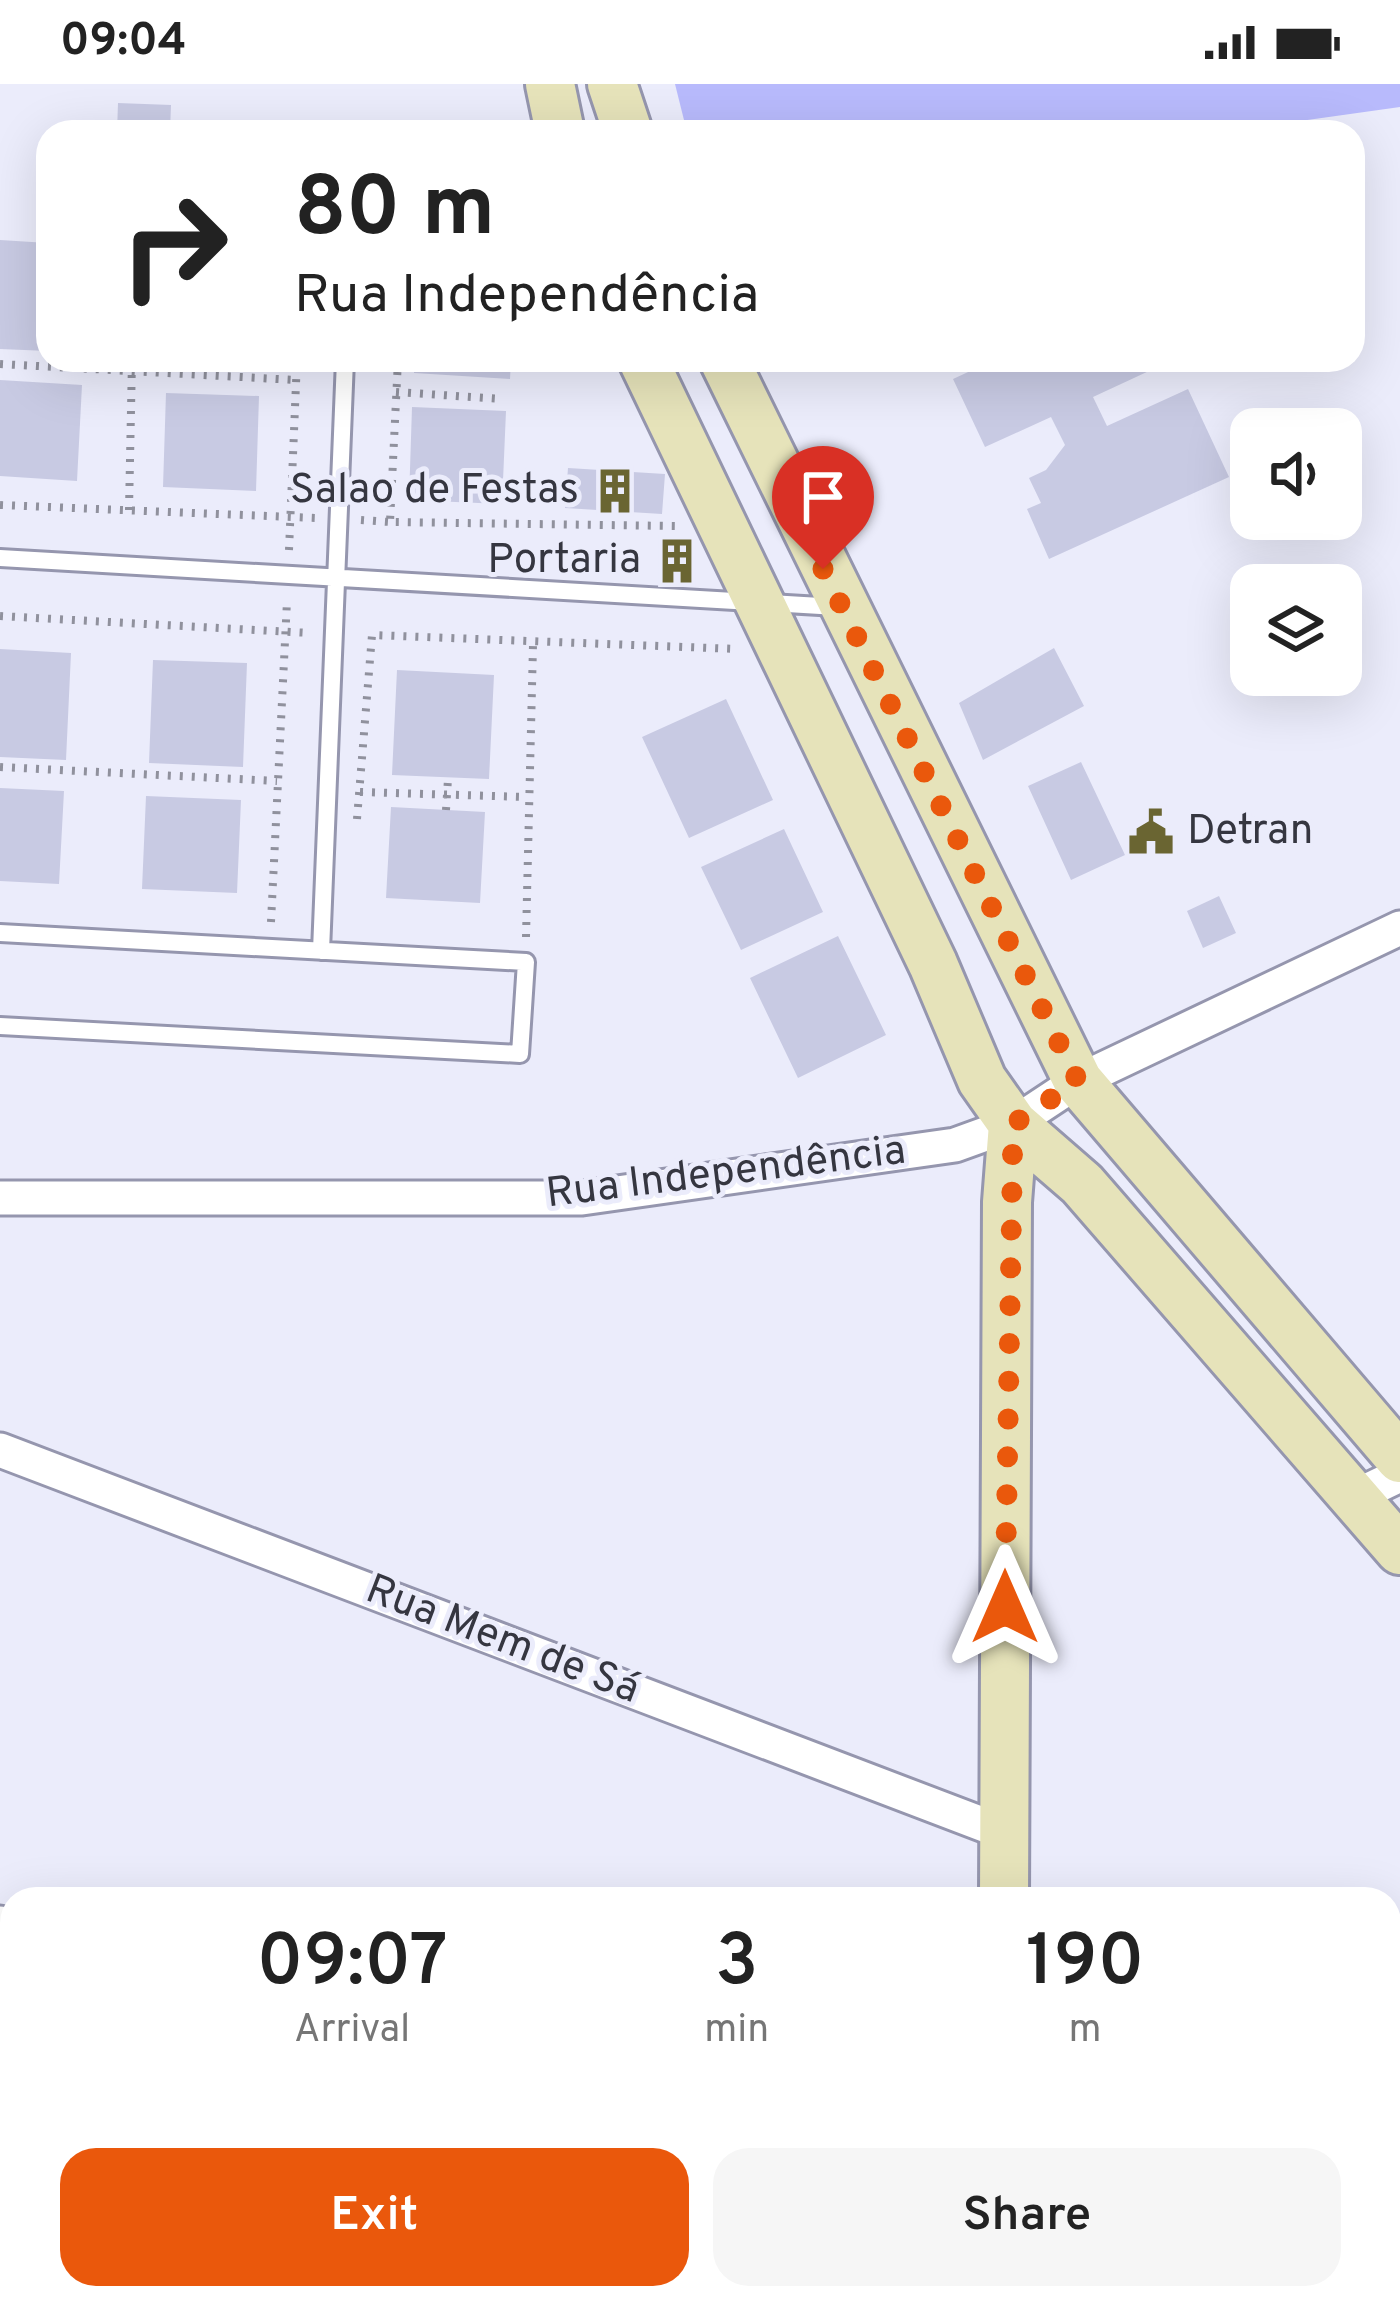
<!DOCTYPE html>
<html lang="en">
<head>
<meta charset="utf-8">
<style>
	:root { --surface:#fff; --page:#f6f6f6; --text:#222; --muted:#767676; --accent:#ea580c }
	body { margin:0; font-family:Overpass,sans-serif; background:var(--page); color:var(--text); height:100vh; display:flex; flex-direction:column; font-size:45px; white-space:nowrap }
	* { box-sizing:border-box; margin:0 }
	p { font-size:39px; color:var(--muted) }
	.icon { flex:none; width:66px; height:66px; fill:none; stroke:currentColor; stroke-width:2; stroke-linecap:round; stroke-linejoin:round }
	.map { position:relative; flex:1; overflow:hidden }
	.panel { position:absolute; left:0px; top:1803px; width:1401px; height:423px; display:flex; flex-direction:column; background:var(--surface); border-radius:36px 36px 0 0; box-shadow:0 12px 48px #0002 }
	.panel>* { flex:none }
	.guide { position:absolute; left:36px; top:36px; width:1329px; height:252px; border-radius:36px; box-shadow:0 12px 48px #0002; background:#fff; color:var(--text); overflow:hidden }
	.tools { position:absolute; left:1230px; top:324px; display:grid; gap:24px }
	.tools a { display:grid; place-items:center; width:132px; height:132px; border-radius:24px; background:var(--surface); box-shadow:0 12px 48px #0002; font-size:60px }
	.pin { position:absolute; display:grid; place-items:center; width:102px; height:102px; color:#fff; margin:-123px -51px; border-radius:50% 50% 50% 0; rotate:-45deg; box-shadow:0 0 12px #0007 }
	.pin .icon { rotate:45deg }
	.me { position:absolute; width:132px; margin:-66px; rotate:0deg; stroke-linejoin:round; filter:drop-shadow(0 0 9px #0008) }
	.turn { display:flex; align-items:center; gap:42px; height:252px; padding:0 60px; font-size:54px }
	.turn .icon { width:156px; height:156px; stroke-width:2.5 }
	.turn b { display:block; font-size:84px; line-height:102px }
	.eta { display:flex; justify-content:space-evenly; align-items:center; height:204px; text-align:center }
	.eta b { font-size:72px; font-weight:600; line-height:84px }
	.button { display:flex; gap:24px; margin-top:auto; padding:24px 60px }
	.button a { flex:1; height:138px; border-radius:36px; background:var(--accent); color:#fff; font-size:48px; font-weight:600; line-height:138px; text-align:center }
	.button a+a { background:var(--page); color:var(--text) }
	.status { display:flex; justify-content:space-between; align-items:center; height:84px; padding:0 60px; background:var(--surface); direction:ltr }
	.status svg { height:33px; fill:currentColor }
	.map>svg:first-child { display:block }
	.green { fill:#b8bafc }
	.building { fill:#c8cae3 }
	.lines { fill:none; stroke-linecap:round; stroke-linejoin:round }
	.lane-casing { stroke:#9596ae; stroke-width:22 }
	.street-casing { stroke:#9596ae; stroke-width:39 }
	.secondary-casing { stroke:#9596ae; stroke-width:54 }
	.path { stroke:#90919d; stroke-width:8; stroke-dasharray:3 9; stroke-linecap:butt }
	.lane { stroke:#fff; stroke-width:16 }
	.street { stroke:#fff; stroke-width:33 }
	.secondary { stroke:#e6e3ba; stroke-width:48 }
	.route { stroke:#ea580c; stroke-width:21; stroke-dasharray:0 37.8 }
	.labels { text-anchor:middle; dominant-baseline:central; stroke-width:10; stroke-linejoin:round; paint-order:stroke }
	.poi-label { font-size:42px; fill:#353640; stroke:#ebecfb; text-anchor:end }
	.street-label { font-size:42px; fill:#353640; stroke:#ebecfb }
</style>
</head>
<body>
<div class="status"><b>09:04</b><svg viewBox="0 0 49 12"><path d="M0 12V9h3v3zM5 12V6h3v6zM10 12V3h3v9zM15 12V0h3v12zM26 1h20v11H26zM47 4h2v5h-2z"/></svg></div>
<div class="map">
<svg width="1400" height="2224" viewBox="0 0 1400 2224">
	<rect width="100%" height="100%" fill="#ebecfb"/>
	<path class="green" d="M 675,0 L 1400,0 L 1400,23 L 1221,48 L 687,48 Z"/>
	<path class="building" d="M 118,19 L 171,21 L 170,48 L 117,48 Z
		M 0,156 L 48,159 L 48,267 L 0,265 Z
		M 415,276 L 511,276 L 510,295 L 414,289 Z
		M 994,276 L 1144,276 L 1149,287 L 1093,313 L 1107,342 L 1188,305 L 1229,393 L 1049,475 L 1027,425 L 1041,419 L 1029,394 L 1046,386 L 1065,361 L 1051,333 L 985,363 L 953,295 Z
		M 0,296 L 82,301 L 77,397 L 0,392 Z
		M 166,309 L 259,312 L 256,407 L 163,403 Z
		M 412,323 L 506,327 L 502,420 L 409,416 Z
		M 568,384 L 665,390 L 662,430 L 565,424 Z
		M 665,457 L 692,459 L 689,497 L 662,495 Z
		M 1054,564 L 1084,622 L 983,676 L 959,619 Z
		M 0,565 L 71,569 L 66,676 L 0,673 Z
		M 153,576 L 247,579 L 243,683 L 149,679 Z
		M 397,586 L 494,591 L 489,695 L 392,691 Z
		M 726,615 L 773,716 L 689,754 L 642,653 Z
		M 1081,678 L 1125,771 L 1071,796 L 1028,702 Z
		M 0,704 L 64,707 L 59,800 L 0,797 Z
		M 146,712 L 241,716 L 237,809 L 142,805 Z
		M 391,723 L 485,728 L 480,819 L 386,814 Z
		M 784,745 L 823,828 L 741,866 L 701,783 Z
		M 1219,812 L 1236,849 L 1203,864 L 1187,827 Z
		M 838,852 L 886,951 L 798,994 L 750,894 Z"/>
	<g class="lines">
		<g class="lane-casing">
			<path id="lane" d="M 0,474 L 837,523
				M 0,849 L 526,878 L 520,970 L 0,942
				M 321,867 L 345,276"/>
		</g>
		<g class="street-casing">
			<path id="street" d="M 0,1114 L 582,1114 L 955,1061 L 1013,1040 L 1078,997 L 1400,844
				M 0,1366 L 1003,1748
				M 1354,1413 L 1400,1391
				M 0,1839 L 12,1844
				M 1389,1932 L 1400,1922
				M 877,2214 L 900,2224
				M 1063,2224 L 1074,2214"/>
		</g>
		<g class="secondary-casing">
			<path id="secondary" d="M 550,0 L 560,48
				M 612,0 L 628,48
				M 643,276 L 933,880 L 982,996 L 1013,1040 L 1082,1100 L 1400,1466
				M 724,276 L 1078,997 L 1400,1374
				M 1004,1815 L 1007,1118 L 1013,1040
				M 1010,2214 L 1010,2224"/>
		</g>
		<path class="path" d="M 398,276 L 390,438 L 677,442
			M 0,280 L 296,296
			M 396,308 L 502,315
			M 0,421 L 316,434
			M 129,426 L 132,276
			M 361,436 L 390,438
			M 289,466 L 297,276
			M 0,532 L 310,549
			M 0,683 L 277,697
			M 360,708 L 527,713
			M 446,726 L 448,695
			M 357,735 L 372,551 L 737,565
			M 271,838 L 287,517
			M 526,853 L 533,561"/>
		<use href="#lane" class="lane"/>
		<use href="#street" class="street"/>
		<use href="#secondary" class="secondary"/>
	</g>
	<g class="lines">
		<path class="route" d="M 823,485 L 1078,997 L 1013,1040 L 1005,1523"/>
	</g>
	<defs>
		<g id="building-bare" transform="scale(3.6)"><path d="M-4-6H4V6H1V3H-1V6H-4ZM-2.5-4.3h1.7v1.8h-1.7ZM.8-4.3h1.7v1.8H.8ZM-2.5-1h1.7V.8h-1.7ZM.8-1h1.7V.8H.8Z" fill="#6a6532" stroke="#ebecfb" stroke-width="2.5" paint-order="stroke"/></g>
		<g id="civic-bare" transform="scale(3.6)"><path d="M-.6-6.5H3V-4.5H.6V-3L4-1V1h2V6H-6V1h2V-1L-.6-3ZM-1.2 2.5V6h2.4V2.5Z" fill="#6a6532" stroke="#ebecfb" stroke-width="2.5" paint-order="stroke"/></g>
	</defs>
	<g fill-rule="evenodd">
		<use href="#building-bare" x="615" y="407"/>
		<use href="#building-bare" x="677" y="477"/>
		<use href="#civic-bare" x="1151" y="748"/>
	</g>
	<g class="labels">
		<g class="poi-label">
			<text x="579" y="407">Salao de Festas</text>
			<text x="641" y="477">Portaria</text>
			<text x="1187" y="748" text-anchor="start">Detran</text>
		</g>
		<g class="street-label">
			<text transform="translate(726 1090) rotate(-7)">Rua Independência</text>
			<text transform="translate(502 1557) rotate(21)">Rua Mem de Sá</text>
		</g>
	</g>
</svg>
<div class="tools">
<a><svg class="icon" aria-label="sound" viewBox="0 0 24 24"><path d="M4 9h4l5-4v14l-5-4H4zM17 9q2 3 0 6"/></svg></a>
<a><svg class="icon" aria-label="layers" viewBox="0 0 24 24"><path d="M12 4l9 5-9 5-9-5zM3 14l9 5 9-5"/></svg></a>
</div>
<div class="pin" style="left:823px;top:485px;background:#d93025"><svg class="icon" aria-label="arrive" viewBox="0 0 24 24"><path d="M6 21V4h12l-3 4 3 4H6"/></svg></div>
<svg class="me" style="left:1005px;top:1523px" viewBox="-20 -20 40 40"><path d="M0-17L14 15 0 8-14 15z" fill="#ea580c" stroke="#fff" stroke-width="4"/></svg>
<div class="guide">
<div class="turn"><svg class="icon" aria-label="right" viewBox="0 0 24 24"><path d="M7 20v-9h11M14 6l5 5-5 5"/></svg><div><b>80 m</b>Rua Independência</div></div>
</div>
<section class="panel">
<div class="eta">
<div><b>09:07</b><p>Arrival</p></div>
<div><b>3</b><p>min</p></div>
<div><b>190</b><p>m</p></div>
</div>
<div class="button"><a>Exit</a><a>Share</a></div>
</section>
</div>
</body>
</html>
